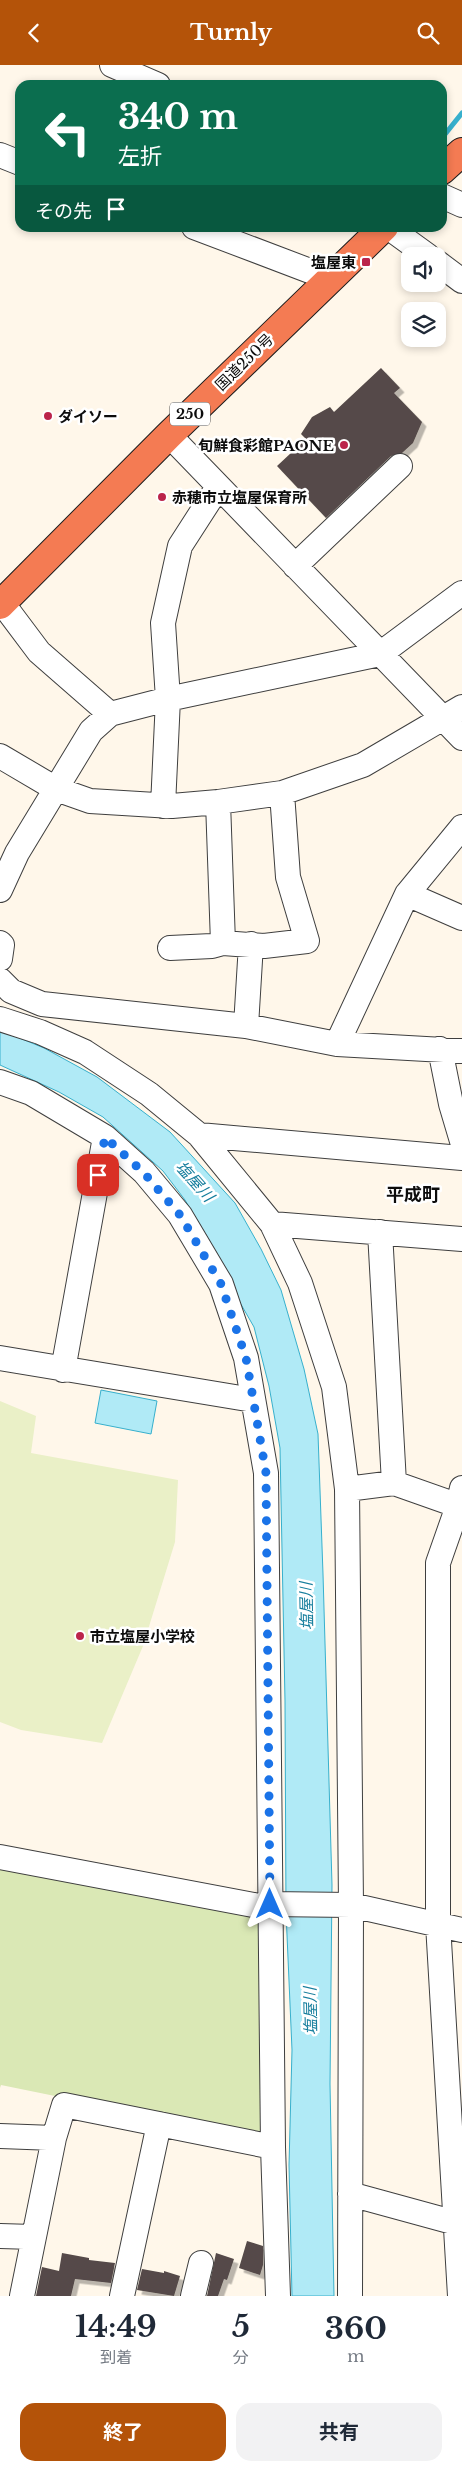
<!DOCTYPE html>
<html lang="ja">
<head>
<meta charset="utf-8">
<style>
	:root { --surface:#fff; --page:#f2f2f3; --text:#1f2937; --muted:#747a83; --accent:#b45309 }
	body { margin:0; font-family:"Libre Baskerville","Noto Sans JP",serif; background:var(--page); color:var(--text); height:100vh; display:flex; flex-direction:column; font-size:19px; white-space:nowrap }
	* { box-sizing:border-box; margin:0 }
	p { font-size:16px; color:var(--muted) }
	.icon { flex:none; width:28px; height:28px; fill:none; stroke:currentColor; stroke-width:2; stroke-linecap:round; stroke-linejoin:round }
	.map { position:relative; height:2231px; overflow:hidden }
	.panel { display:flex; flex-direction:column; background:var(--surface); flex:1 }
	.panel>* { flex:none }
	.top-card { position:absolute; left:15px; top:15px; width:432px; height:152px; border-radius:15px; box-shadow:0 2px 8px #0003; background:#0b6e4f; color:#fff; overflow:hidden }
	.controls { position:absolute; left:401px; top:182px; display:grid; gap:10px }
	.controls a { display:grid; place-items:center; width:45px; height:45px; border-radius:10px; background:var(--surface); box-shadow:0 2px 8px #0003; font-size:25px }
	.pin { position:absolute; display:grid; place-items:center; width:42px; height:42px; color:#fff; margin:-21px; border-radius:10px; box-shadow:0 2px 8px #0006 }
	.me { position:absolute; width:55px; margin:-28px; rotate:0deg; stroke-linejoin:round; filter:drop-shadow(0 0 4px #0008) }
	.turn { display:flex; align-items:center; gap:18px; height:105px; padding:0 20px; font-size:22px }
	.turn .icon { width:65px; height:65px; stroke-width:2.5 }
	.turn b { display:block; font-size:35px; line-height:42px }
	.then { display:flex; align-items:center; height:48px; padding:0 20px; background:#0003; gap:10px; font-size:19px }
	.eta { display:flex; justify-content:space-evenly; align-items:center; height:85px; text-align:center }
	.eta b { font-size:30px; font-weight:700; line-height:35px }
	.primary-button { display:flex; gap:10px; margin-top:auto; padding:10px 20px }
	.primary-button a { flex:1; height:58px; border-radius:15px; background:var(--accent); color:#fff; font-size:20px; font-weight:700; line-height:58px; text-align:center }
	.primary-button a+a { background:var(--page); color:var(--text) }
	header { display:flex; justify-content:space-between; align-items:center; height:65px; padding:0 20px; background:var(--accent); color:#fff; font-size:22px; font-weight:700 }
	.map>svg:first-child { display:block }
	.green { fill:#dae8b5 }
	.pitch { fill:#eaf0c7 }
	.water { fill:#b0eaf6; stroke:#37b0cd }
	.lines { fill:none; stroke-linecap:round; stroke-linejoin:round }
	.stream { stroke:#37b0cd; stroke-width:5 }
	.building { fill:#544a48; filter:url(#shadow) }
	.minor-casing { stroke:#3f3f3f; stroke-width:26 }
	.highway-casing { stroke:#1d1d1d; stroke-width:30 }
	.minor { stroke:#fff; stroke-width:24 }
	.highway { stroke:#f47b53; stroke-width:28 }
	.route { stroke:#1a73e8; stroke-width:9; stroke-dasharray:0 16.2 }
	.poi-dot { fill:#bb244b; stroke:#fff; stroke-width:2 }
	.labels { text-anchor:middle; dominant-baseline:central; stroke-width:5; stroke-linejoin:round; paint-order:stroke }
	.shield { fill:#fff; stroke:#555; stroke-width:1 }
	.shield-label { font-size:14px; font-weight:bold; fill:#0c0c0c }
	.poi-label { font-size:15px; font-weight:bold; fill:#0c0c0c; stroke:#fff; text-anchor:start }
	.street-label { font-size:15px; fill:#0c0c0c; stroke:#fff }
	.water-label { font-size:16px; font-style:italic; fill:#167e9d; stroke:#fff }
	.quarter-label { font-size:18px; font-weight:bold; fill:#0c0c0c; stroke:#fff }
</style>
</head>
<body>
<header><svg class="icon" aria-label="back" viewBox="0 0 24 24"><path d="M15 5l-7 7 7 7"/></svg>Turnly<svg class="icon" aria-label="search" viewBox="0 0 24 24"><circle cx="10" cy="10" r="6"/><path d="M15 15l6 6"/></svg></header>
<div class="map">
<svg width="462" height="2231" viewBox="0 0 462 2231">
	<defs>
		<filter id="shadow"><feDropShadow dx="4.5" dy="4.5" stdDeviation="0" flood-color="#0004"/></filter>
	</defs>
	<rect width="100%" height="100%" fill="#fff7ea"/>
	<path class="green" d="M 0,1796 L 260,1853 L 269,2067 L 261,2073 L 1,2020 L 0,2023 Z"/>
	<path class="pitch" d="M 0,1336 L 36,1351 L 31,1388 L 178,1415 L 175,1477 L 143,1581 L 102,1678 L 21,1665 L 0,1657 Z"/>
	<path class="water" d="M 0,965 L 44,983 L 97,1012 L 170,1067 L 235,1138 L 261,1184 L 281,1225 L 304,1304 L 318,1369 L 323,1509 L 332,1820 L 330,2019 L 334,2231 L 292,2231 L 289,2100 L 292,1985 L 286,1847 L 285,1636 L 280,1383 L 269,1321 L 254,1262 L 231,1222 L 209,1175 L 185,1135 L 163,1106 L 103,1052 L 59,1027 L 0,1000 Z
		M 101,1325 L 157,1336 L 151,1369 L 95,1358 Z"/>
	<g class="lines">
		<path class="stream" d="M 164,15 L 176,20
			M 442,73 L 462,48"/>
	</g>
	<path class="building" d="M 381,303 L 400,323 L 394,328 L 422,357 L 413,378 L 402,388 L 391,391 L 326,453 L 277,401 L 306,374 L 301,369 L 312,352 L 330,342 L 334,347 Z
		M 247,2176 L 263,2181 L 263,2200 L 260,2210 L 239,2203 Z
		M 62,2188 L 89,2193 L 89,2195 L 115,2198 L 111,2218 L 75,2214 L 71,2231 L 36,2231 L 42,2202 L 59,2206 Z
		M 216,2188 L 234,2194 L 227,2215 L 224,2214 L 218,2231 L 207,2231 Z
		M 142,2204 L 164,2208 L 164,2206 L 180,2211 L 174,2231 L 137,2225 Z"/>
	<g class="lines">
		<g class="minor-casing">
			<path id="minor" d="M 112,0 L 158,20
				M 0,90 L 20,98
				M 442,131 L 462,140
				M 194,162 L 331,214
				M 388,162 L 428,191
				M 438,198 L 462,216
				M 169,370 L 462,673
				M 295,501 L 400,401
				M 0,535 L 39,587 L 110,649
				M 0,691 L 56,724 L 90,736 L 172,741 L 218,737 L 282,728 L 363,700 L 462,642
				M 218,737 L 223,878
				M 163,741 L 168,634 L 163,558 L 180,481 L 218,422
				M 0,825 L 17,788 L 91,666 L 110,649 L 168,634 L 380,589 L 462,528
				M 407,829 L 462,853
				M 0,878 L 2,880 L 0,894
				M 170,883 L 212,881 L 223,878 L 264,881 L 307,876 L 288,812 L 282,728
				M 0,915 L 11,926 L 42,939 L 246,961 L 337,979 L 462,986
				M 0,954 L 40,967 L 85,987 L 149,1029 L 199,1070 L 272,1159 L 300,1218 L 334,1322 L 347,1424 L 351,1840 L 350,2231
				M 246,961 L 251,879
				M 337,979 L 407,829 L 462,762
				M 440,984 L 451,1039 L 462,1076
				M 0,1017 L 31,1028 L 105,1072 L 144,1107 L 180,1150 L 221,1219 L 246,1293 L 266,1408 L 273,2082 L 278,2231
				M 199,1070 L 462,1093
				M 272,1159 L 462,1174
				M 380,1167 L 394,1418
				M 0,1293 L 253,1335
				M 63,1305 L 105,1072
				M 347,1424 L 394,1418 L 462,1442
				M 0,1792 L 259,1841 L 269,1839 L 351,1840 L 462,1865
				M 0,2071 L 54,2073
				M 350,2129 L 456,2158
				M 0,2171 L 33,2172
				M 22,2231 L 54,2073 L 64,2040 L 273,2082
				M 122,2231 L 159,2059
				M 193,2231 L 201,2198
				M 460,2231 L 438,1859 L 438,1498 L 458,1441 L 462,1423"/>
		</g>
		<g class="highway-casing">
			<path id="highway" d="M 442,105 L 462,87
				M 0,540 L 169,370 L 384,162"/>
		</g>
		<use href="#minor" class="minor"/>
		<use href="#highway" class="highway"/>
	</g>
	<g class="lines">
		<path class="route" d="M 98,1110 L 105,1072 L 144,1108 L 180,1150 L 221,1219 L 246,1293 L 266,1408 L 270,1839"/>
	</g>
	<g class="poi-dot">
		<rect x="361" y="192" width="10" height="10" rx="2.5"/>
		<circle cx="48" cy="351" r="5"/>
		<circle cx="344" cy="380" r="5"/>
		<circle cx="162" cy="432" r="5"/>
		<circle cx="80" cy="1571" r="5"/>
	</g>
	<g class="labels">
		<rect class="shield" x="170" y="337.5" width="40" height="23" rx="4"/>
		<g class="shield-label">
			<text x="190" y="349">250</text>
		</g>
		<g class="poi-label">
			<text x="356" y="197" text-anchor="end">塩屋東</text>
			<text x="58" y="351">ダイソー</text>
			<text x="334" y="380" text-anchor="end">旬鮮食彩館PAONE</text>
			<text x="172" y="432">赤穂市立塩屋保育所</text>
			<text x="90" y="1571">市立塩屋小学校</text>
		</g>
		<g class="street-label">
			<text transform="translate(244 297) rotate(-44)">国道250号</text>
		</g>
		<g class="water-label">
			<text transform="translate(195 1116) rotate(48)">塩屋川</text>
			<text transform="translate(306 1541) rotate(-91)">塩屋川</text>
			<text transform="translate(310 1946) rotate(-91)">塩屋川</text>
		</g>
		<g class="quarter-label">
			<text x="413" y="1130">平成町</text>
		</g>
	</g>
</svg>
<div class="controls">
<a><svg class="icon" aria-label="sound" viewBox="0 0 24 24"><path d="M4 9h4l5-4v14l-5-4H4zM17 9q2 3 0 6"/></svg></a>
<a><svg class="icon" aria-label="layers" viewBox="0 0 24 24"><path d="M12 4l9 5-9 5-9-5zM3 14l9 5 9-5"/></svg></a>
</div>
<div class="pin" style="left:98px;top:1110px;background:#d93025"><svg class="icon" aria-label="arrive" viewBox="0 0 24 24"><path d="M6 21V4h12l-3 4 3 4H6"/></svg></div>
<svg class="me" style="left:270px;top:1839px" viewBox="-20 -20 40 40"><path d="M0-17L14 15 0 8-14 15z" fill="#1a73e8" stroke="#fff" stroke-width="4"/></svg>
<div class="top-card">
<div class="turn"><svg class="icon" aria-label="left" viewBox="0 0 24 24"><path d="M17 20v-9H6M10 6l-5 5 5 5"/></svg><div><b>340 m</b>左折</div></div>
<div class="then">その先<svg class="icon" aria-label="arrive" viewBox="0 0 24 24"><path d="M6 21V4h12l-3 4 3 4H6"/></svg></div>
</div>
</div>
<section class="panel">
<div class="eta">
<div><b>14:49</b><p>到着</p></div>
<div><b>5</b><p>分</p></div>
<div><b>360</b><p>m</p></div>
</div>
<div class="primary-button"><a>終了</a><a>共有</a></div>
</section>
</body>
</html>
